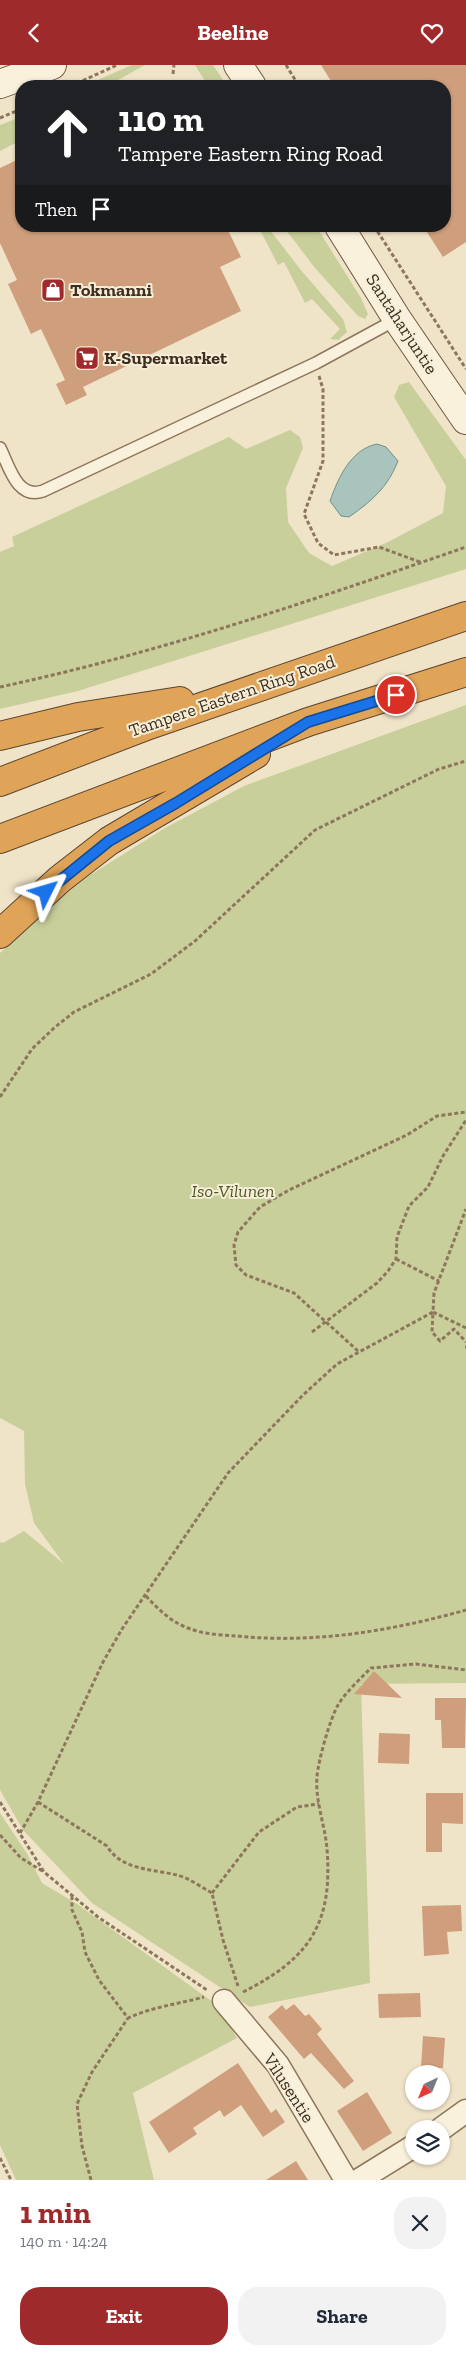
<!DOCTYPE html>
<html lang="en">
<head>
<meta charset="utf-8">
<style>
	:root { --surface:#fff; --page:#f2f2f3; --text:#1f2937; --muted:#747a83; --accent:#9e2a2b }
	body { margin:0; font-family:"Zilla Slab",serif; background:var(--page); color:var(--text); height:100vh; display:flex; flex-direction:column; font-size:19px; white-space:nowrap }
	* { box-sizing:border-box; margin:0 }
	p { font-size:16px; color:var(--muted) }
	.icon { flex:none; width:28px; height:28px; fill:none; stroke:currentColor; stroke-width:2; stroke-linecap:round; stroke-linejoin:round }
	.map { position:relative; height:2115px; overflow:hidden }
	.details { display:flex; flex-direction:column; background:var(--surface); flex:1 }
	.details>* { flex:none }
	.guide { position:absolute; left:15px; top:15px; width:436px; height:152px; border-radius:20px; box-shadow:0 1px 4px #0004; background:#202124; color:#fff; overflow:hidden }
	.needle { width:32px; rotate:223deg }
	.tools { position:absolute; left:405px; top:2000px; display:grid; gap:10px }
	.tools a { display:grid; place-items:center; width:45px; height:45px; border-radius:50%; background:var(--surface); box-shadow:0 1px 4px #0004; font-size:25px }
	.pin { position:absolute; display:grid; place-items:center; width:42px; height:42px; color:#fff; margin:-21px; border:2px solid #fff; border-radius:50%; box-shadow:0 1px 5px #0007 }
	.me { position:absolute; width:55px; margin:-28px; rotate:50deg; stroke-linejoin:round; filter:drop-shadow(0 0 4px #0008) }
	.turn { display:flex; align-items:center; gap:18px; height:105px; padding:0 20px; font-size:22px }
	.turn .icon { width:65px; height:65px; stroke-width:2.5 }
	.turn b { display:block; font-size:35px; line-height:42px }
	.then { display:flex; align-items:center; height:48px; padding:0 20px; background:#0003; gap:10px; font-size:19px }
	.round { display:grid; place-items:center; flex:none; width:52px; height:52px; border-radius:20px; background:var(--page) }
	.headline { display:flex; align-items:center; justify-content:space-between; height:85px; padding:0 20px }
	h1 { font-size:30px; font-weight:700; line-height:38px; color:var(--accent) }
	.action { display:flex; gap:10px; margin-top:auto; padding:10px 20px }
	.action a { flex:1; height:58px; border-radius:20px; background:var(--accent); color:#fff; font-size:20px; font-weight:700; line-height:58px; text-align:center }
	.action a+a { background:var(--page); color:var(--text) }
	header { display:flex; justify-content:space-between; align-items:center; height:65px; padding:0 20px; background:var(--accent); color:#fff; font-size:22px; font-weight:700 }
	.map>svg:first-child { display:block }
	.green { fill:#c9cf9b }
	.water { fill:#a9c4bc; stroke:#6f938a }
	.building { fill:#cf9f7d }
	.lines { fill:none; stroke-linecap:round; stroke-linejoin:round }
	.lane-casing { stroke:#8d765c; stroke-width:14 }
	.street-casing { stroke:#8d765c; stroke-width:25 }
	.secondary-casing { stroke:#6f573f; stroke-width:30 }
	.highway-casing { stroke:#5b4430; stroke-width:30 }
	.path { stroke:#8d765c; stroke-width:3; stroke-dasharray:4 2.5; stroke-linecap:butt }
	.lane { stroke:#faf1dc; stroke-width:11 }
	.street { stroke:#faf1dc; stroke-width:22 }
	.secondary { stroke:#faf1dc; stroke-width:28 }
	.highway { stroke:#e0a458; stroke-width:28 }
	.route-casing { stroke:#114b97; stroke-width:12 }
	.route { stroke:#1a73e8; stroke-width:9 }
	.labels { text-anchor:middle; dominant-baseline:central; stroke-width:4; stroke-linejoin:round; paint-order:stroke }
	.poi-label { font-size:18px; font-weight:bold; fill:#3d2e20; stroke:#f7eed8; text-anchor:start }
	.street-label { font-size:18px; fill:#3d2e20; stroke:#f7eed8 }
	.park-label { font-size:18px; font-style:italic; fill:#4d5a26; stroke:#f7eed8 }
</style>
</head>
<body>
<header><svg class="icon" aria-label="back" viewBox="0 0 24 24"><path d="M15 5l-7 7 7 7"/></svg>Beeline<svg class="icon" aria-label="heart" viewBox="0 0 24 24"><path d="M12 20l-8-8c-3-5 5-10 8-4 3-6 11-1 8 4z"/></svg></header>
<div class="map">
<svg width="466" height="2115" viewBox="0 0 466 2115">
	<rect width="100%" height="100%" fill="#f0e4c8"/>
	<path class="green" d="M 132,0 L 145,0 L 107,21 L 84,21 Z
		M 195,0 L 213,0 L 227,21 L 208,21 Z
		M 21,52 L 21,75 L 0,86 L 0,60 Z
		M 258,161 L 267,161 L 300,204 L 343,254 L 347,267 L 338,275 L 330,274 L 340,264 L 312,234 L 305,238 L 284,197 L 278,200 Z
		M 283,161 L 316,161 L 361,233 L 368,249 L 365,254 L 358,251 L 315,203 Z
		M 409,317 L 466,395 L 466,504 L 78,626 L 0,644 L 0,487 L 14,481 L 12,472 L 229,372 L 246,384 L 290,365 L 300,372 L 303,383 L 286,423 L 288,457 L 309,488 L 332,501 L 388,477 L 443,448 L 446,421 L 394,332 L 399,320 Z
		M 466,640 L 466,1618 L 361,1619 L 370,1918 L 250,1942 L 92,1838 L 23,1765 L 0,1725 L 0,1477 L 3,1478 L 24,1466 L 64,1499 L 34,1458 L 25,1419 L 24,1366 L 0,1353 L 0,888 L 79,817 L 165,763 L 244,721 Z
		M 0,1748 L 28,1790 L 42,1818 L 77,1839 L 217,1940 L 237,1973 L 133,2028 L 154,2115 L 16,2115 L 0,2080 Z"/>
	<path class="water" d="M 377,379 L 386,382 L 398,396 C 388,422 372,436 349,452 L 341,451 L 330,436 C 338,413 351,384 377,379 Z"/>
	<path class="building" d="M 321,0 L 466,0 L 466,177 L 443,192 L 423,161 L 445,161 L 445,21 L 334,21 Z
		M 21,93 L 21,161 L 226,161 L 241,192 L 220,202 L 241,246 L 83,322 L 87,330 L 66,340 L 56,319 L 65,315 L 41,264 L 31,269 L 8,219 L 17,215 L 0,178 L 0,103 Z
		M 374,1606 L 402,1633 L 354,1629 Z
		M 435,1633 L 466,1633 L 465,1683 L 442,1683 L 441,1655 L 435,1655 Z
		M 379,1668 L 410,1669 L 409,1699 L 378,1698 Z
		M 426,1728 L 463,1728 L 463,1759 L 442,1758 L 442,1787 L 426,1787 Z
		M 461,1840 L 462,1866 L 447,1867 L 449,1889 L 424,1891 L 422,1841 Z
		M 420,1928 L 421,1952 L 379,1953 L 378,1929 Z
		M 294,1939 L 305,1951 L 309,1949 L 322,1964 L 317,1969 L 354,2016 L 344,2024 L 311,1988 L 304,1994 L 268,1952 L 282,1940 L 286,1945 Z
		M 423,1971 L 445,1973 L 443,2003 L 421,2002 Z
		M 238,1998 L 271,2048 L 276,2044 L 285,2057 L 263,2072 L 241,2040 L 224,2052 L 220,2045 L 193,2063 L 197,2069 L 169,2088 L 149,2057 Z
		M 367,2027 L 392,2068 L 363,2086 L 337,2046 Z
		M 296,2096 L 308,2115 L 266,2115 Z"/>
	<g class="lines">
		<g class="lane-casing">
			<path id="lane" d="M 0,383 C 9,401 17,435 43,426 L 316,298 L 397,254"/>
		</g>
		<g class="street-casing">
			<path id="street" d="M 224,1936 L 278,2000 L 346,2115
				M 441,2064 L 466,2046
				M 359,2115 L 414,2081"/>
		</g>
		<g class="secondary-casing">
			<path id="secondary" d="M 238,0 L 252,21
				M 0,19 L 52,0
				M 339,161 L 397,254 L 466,355"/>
		</g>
		<g class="highway-casing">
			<path id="highway" d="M 0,671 L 78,652 L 180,636
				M 0,717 L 149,660 L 466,551
				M 0,774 L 308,657 L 466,607
				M 0,869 L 60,814 L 109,776 L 256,689"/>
		</g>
		<path class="path" d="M 286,0 L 299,21
			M 173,9 L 174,0
			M 71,21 L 117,0
			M 0,53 L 21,44
			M 374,161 L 466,304
			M 319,311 L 323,324 L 323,396 L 304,449 L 318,478 L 334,490 L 379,482 L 420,497
			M 0,622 C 159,588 313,535 466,482
			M 0,1032 L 32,984 L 54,963 L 74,947 L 151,909 L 195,876 L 315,765 L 439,704 L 466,696
			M 396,1194 L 439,1216
			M 466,1263 L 433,1247 L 432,1267 L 440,1276 L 454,1264 L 466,1277
			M 312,1267 L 377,1218 L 388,1206 L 396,1194 L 397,1172 L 409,1141 L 428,1122 L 443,1091 L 466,1055
			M 465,1282 L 466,1282
			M 358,1286 L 294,1228 L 246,1210 L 236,1200 L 234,1180 L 238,1167 L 260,1142 L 289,1125 L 407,1070 L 437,1051 L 466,1047
			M 146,1531 C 158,1544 171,1557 188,1563 C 202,1569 221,1570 237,1571 C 314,1579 391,1566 466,1545
			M 0,1737 L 44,1807 L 98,1852 L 207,1925
			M 38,1737 L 107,1781 C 121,1805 152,1804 177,1810 C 189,1813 201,1822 212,1828 L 223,1875 L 238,1921
			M 20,1768 L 38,1737 L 103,1597 L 122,1564 L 228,1408 L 303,1330 L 337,1299 L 433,1247 L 434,1228 L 466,1144
			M 0,1770 L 21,1793 L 44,1807
			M 212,1828 L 259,1767 L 297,1742 L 319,1739
			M 72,1831 L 72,1845 L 82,1867 L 85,1887 L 99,1915 L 128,1953 C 152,1942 178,1939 204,1932
			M 243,1927 C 309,1894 333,1859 327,1784 C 325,1760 315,1736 317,1712 C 318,1696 330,1654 338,1640 C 346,1627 360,1614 371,1603 L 416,1599 L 466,1605
			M 0,2093 L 11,2115
			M 91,2115 L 82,2081 L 77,2039 L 92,2007 L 128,1953"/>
		<use href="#lane" class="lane"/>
		<use href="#street" class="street"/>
		<use href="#secondary" class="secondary"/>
		<use href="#highway" class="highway"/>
	</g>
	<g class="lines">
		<g class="route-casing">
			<path id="route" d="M 46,827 L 109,776 L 176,738 L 308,657 L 396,630"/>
		</g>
		<use href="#route" class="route"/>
	</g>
	<defs>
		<g id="shop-square" transform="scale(1.25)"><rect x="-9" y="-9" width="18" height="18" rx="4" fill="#9e2a2b" stroke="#f7eed8"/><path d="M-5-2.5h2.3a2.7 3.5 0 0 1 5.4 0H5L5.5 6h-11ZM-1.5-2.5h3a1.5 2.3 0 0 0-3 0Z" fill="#fff"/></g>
		<g id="supermarket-square" transform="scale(1.25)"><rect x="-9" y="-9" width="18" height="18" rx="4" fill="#9e2a2b" stroke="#f7eed8"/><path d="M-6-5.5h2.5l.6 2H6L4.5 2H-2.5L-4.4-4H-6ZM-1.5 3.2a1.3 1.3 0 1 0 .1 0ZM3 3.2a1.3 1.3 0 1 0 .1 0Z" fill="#fff"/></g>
	</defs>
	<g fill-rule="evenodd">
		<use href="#shop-square" x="53" y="225"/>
		<use href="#supermarket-square" x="87" y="293"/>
	</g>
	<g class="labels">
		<g class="poi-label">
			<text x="70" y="225">Tokmanni</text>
			<text x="104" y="293">K-Supermarket</text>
		</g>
		<g class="street-label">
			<text transform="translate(402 259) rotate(57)">Santaharjuntie</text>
			<text transform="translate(232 631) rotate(-19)">Tampere Eastern Ring Road</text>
			<text transform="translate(289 2023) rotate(57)">Vilusentie</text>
		</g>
		<g class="park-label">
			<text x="233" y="1126">Iso-Vilunen</text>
		</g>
	</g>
</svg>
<div class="tools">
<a><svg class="needle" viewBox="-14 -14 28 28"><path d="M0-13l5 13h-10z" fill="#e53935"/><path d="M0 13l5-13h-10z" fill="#747a83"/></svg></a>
<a><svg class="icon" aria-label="layers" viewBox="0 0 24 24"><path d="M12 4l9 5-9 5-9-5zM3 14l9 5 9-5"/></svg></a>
</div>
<div class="pin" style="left:396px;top:630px;background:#d93025"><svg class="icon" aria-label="arrive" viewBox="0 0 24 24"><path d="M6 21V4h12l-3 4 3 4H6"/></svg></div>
<svg class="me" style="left:46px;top:827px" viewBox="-20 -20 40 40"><path d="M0-17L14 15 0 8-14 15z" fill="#1a73e8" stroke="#fff" stroke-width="4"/></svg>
<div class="guide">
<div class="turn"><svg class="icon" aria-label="ahead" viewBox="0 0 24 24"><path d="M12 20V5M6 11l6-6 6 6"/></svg><div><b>110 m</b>Tampere Eastern Ring Road</div></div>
<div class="then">Then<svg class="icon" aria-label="arrive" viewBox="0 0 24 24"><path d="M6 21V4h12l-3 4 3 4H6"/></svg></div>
</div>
</div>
<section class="details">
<div class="headline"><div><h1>1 min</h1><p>140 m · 14:24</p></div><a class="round"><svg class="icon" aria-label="close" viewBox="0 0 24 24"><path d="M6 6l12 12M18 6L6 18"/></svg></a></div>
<div class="action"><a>Exit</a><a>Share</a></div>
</section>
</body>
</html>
